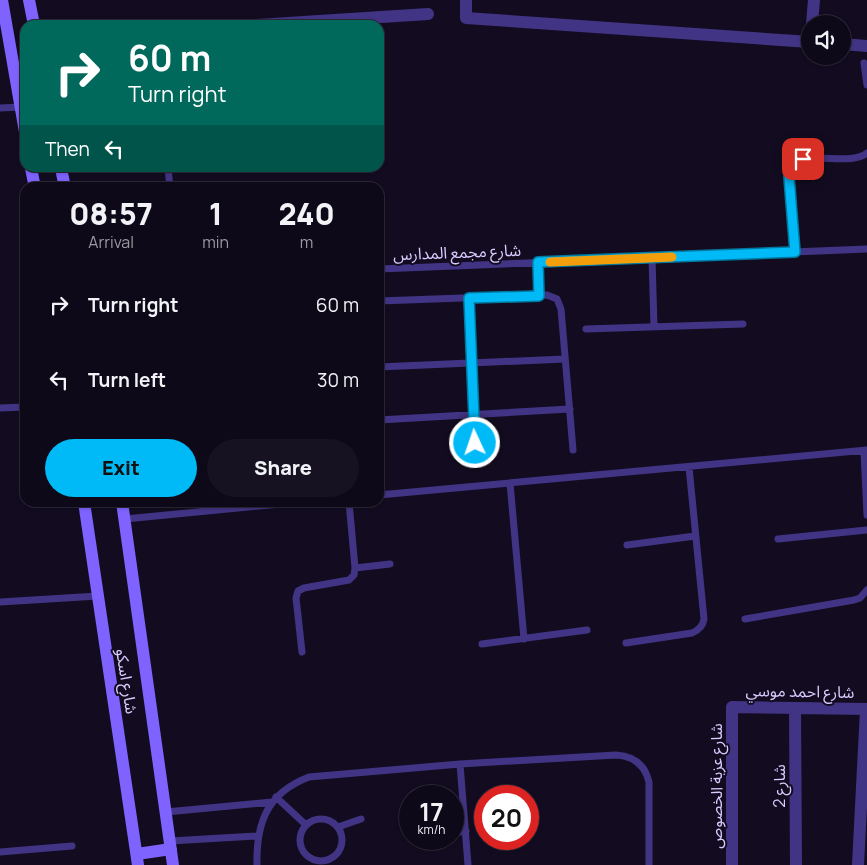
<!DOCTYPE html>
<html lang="en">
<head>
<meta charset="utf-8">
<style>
	:root { --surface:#0e0919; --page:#171222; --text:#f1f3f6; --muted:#9b9aa2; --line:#2e2a38; --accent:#00baf7 }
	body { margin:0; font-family:Manrope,"Noto Sans Arabic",sans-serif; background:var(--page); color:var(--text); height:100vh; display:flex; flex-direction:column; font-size:19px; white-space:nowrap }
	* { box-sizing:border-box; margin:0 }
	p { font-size:16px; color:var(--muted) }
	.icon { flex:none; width:28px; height:28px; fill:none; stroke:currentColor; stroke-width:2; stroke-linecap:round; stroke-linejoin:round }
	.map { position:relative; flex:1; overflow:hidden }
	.sheet { position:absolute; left:20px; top:182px; width:364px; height:325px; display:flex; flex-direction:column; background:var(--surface); border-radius:15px; box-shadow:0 1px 4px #0004,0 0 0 1px var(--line) }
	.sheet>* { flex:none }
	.guide { position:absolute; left:20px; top:20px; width:364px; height:152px; border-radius:15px; box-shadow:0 1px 4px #0004,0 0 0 1px var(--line); background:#00695c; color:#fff; overflow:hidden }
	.buttons { position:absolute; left:801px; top:15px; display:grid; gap:10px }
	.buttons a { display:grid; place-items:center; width:50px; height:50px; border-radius:50%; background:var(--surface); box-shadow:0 1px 4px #0004,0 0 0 1px var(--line); font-size:25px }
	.speed { position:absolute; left:399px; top:785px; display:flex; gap:10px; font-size:25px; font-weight:700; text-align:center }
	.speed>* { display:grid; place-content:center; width:65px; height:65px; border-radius:50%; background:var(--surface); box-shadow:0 1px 4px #0004,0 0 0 1px var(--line); line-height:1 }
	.speed small { font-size:12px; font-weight:400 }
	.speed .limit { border:8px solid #d22; background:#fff; color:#111 }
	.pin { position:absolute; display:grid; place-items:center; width:42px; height:42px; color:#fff; margin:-21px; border-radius:10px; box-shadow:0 2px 8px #0006 }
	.me { position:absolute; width:55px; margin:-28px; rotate:357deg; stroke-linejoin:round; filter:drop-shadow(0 0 4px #0008) }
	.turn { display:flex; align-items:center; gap:18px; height:105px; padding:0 25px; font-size:22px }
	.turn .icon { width:65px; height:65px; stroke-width:2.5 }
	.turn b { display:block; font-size:35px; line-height:42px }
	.then { display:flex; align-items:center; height:48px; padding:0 25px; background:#0003; gap:10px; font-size:19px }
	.eta { display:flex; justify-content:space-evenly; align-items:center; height:85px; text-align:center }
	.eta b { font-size:30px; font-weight:800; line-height:35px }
	.primary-button { display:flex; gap:10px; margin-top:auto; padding:10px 25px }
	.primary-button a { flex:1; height:58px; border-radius:30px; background:var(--accent); color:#111; font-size:20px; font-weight:800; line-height:58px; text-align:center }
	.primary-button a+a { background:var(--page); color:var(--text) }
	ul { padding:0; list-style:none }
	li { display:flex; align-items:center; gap:15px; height:75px; padding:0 25px }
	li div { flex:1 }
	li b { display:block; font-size:19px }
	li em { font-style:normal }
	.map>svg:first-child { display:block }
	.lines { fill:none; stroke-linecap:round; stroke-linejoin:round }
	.lane { stroke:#423484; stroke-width:7 }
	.street { stroke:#423484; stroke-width:12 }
	.secondary { stroke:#7e63ff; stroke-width:12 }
	.route-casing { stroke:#0079a1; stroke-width:12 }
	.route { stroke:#00baf7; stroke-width:9 }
	.slow { stroke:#f59e0b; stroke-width:9 }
	.labels { text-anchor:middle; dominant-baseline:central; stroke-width:4; stroke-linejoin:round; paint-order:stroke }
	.street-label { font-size:16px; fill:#d9ccff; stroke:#130c21 }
</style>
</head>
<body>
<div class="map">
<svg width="867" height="865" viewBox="0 0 867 865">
	<rect width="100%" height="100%" fill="#130c21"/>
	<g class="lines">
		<path class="lane" d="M 864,63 L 867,85
			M 0,108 L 21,107
			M 168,168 L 170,188
			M 795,252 L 789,177 C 793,143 847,169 867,153
			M 652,258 L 654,327
			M 538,262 L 539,295
			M 379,269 L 867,249
			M 469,298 L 475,458
			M 379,301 L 547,295 L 557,299 L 561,309 L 573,450
			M 586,329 L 743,324
			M 379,367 L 565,359
			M 0,408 L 25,407
			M 379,420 L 570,409
			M 864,451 L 867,515
			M 510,483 L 524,639
			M 379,495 L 867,450
			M 125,519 L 301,502
			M 778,539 L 867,530
			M 627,545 L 695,536
			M 355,568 L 390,564
			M 0,602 L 98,596
			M 745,619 L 854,600 L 860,598 L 867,590
			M 626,643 L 692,633 C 699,630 703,626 704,619 L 689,467
			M 482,644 L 587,630
			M 302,652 L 296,598 L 298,591 L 304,588 L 349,580 L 354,575 L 355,568 L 349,502
			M 460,764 L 468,865
			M 276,797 L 306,825
			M 166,812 L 272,802
			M300 840a21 21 0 1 1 42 0a21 21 0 1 1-42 0Z
			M 338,827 L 361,819
			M 452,833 L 466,831
			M 170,841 L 258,836
			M 0,852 L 72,846
			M 257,865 C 256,823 267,793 309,777 L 460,764 L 616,755 C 634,756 645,765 649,782 L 649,865"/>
		<path class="street" d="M 466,0 L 466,18 L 810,42
			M 812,24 L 814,0
			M 257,25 L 428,14
			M 842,44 L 867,46
			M 795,708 L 796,865
			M 732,865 L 732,707 L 867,709
			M 858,865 L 866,709"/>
		<path class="secondary" d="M 2,0 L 25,132
			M 29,0 L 34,25
			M 31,168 L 35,188
			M 61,168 L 65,188
			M 84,502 L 138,865
			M 122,502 L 173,865
			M 137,854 L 171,849"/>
	</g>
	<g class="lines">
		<g class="route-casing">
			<path id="route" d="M 475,443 L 469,298 L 539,296 L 538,262 L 795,252 L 789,177 C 790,168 794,162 803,159"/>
		</g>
		<use href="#route" class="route"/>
		<path class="slow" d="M 550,262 L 672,257"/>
	</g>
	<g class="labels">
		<g class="street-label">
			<text transform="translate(457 252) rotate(-2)">شارع مجمع المدارس</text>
			<text transform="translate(127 681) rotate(81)">شارع اسكو</text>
			<text transform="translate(800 691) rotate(1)">شارع احمد موسي</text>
			<text transform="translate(716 786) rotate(-90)">شارع عزبة الخصوص</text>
			<text transform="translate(779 786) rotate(-90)">شارع 2</text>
		</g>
	</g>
</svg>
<div class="buttons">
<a><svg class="icon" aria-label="sound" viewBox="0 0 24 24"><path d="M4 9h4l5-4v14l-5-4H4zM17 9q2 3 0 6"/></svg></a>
</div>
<div class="speed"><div>17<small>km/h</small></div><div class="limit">20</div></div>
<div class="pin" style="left:803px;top:159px;background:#d93025"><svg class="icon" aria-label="arrive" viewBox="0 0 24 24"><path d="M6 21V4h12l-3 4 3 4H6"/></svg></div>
<svg class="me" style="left:475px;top:443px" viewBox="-20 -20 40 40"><circle r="17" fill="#00baf7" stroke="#fff" stroke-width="3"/><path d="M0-11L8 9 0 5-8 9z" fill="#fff"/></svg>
<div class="guide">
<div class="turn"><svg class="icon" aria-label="right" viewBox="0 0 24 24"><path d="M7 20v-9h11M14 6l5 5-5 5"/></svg><div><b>60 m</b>Turn right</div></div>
<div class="then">Then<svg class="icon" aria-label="left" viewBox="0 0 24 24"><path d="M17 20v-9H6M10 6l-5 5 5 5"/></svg></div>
</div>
<section class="sheet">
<div class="eta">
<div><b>08:57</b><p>Arrival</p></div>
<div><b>1</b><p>min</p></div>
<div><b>240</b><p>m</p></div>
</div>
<ul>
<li><svg class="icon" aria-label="right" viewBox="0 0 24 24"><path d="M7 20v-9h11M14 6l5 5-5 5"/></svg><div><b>Turn right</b></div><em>60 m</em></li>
<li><svg class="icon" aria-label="left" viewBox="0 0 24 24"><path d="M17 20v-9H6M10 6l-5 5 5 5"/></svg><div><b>Turn left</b></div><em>30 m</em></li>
</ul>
<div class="primary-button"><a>Exit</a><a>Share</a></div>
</section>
</div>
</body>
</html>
